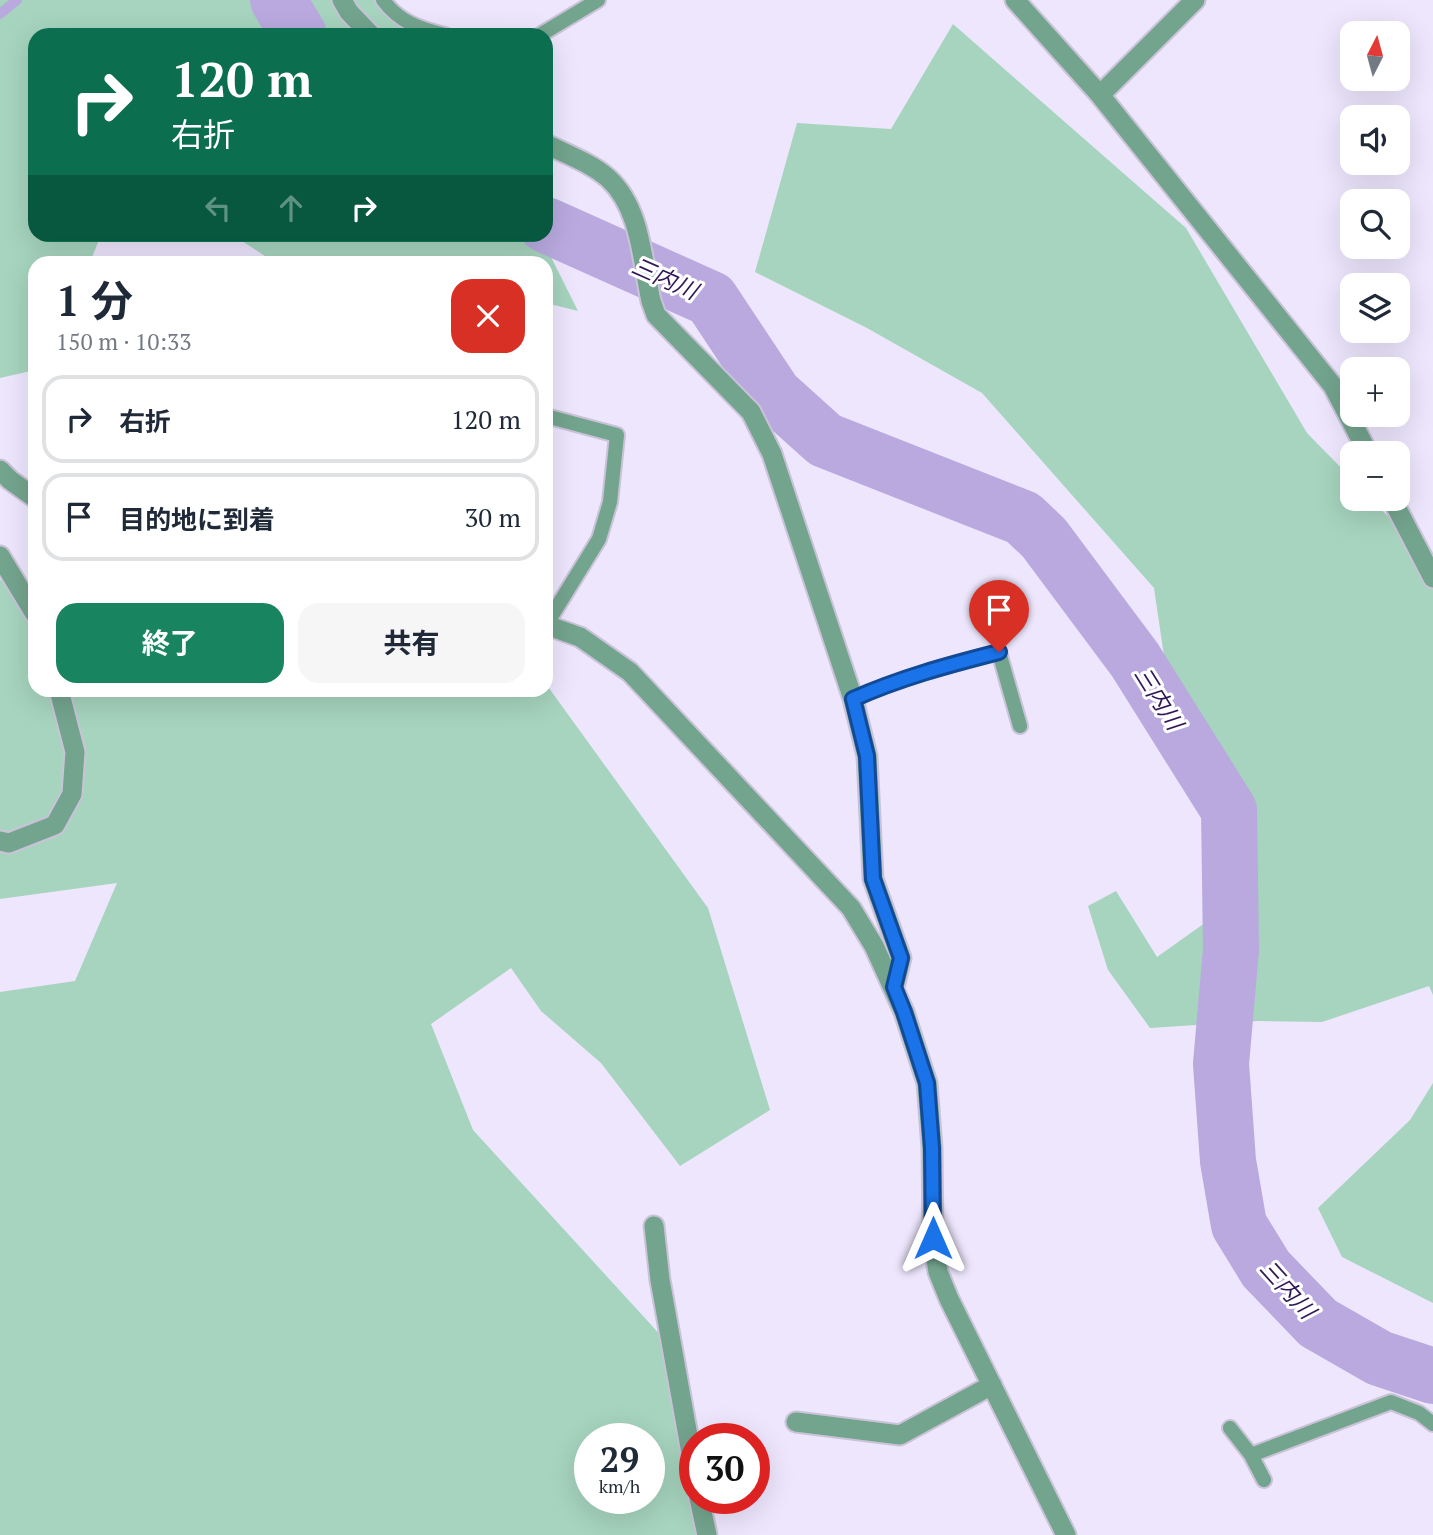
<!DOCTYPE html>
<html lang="ja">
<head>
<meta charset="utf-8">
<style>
	:root { --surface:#fff; --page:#f6f6f7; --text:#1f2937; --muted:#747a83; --line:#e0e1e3; --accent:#188460 }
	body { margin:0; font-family:"PT Serif","Noto Sans JP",serif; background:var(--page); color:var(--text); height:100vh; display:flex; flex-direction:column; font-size:26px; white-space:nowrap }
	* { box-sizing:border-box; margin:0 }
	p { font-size:23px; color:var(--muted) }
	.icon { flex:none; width:38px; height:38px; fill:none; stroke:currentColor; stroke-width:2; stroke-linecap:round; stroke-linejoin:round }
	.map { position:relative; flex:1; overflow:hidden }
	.details { position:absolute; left:28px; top:256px; width:525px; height:441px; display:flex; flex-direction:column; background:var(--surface); border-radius:21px; box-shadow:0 7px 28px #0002 }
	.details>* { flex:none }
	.top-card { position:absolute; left:28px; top:28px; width:525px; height:214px; border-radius:21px; box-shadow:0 7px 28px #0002; background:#0b6e4f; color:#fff; overflow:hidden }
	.needle { width:46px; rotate:6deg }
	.tools { position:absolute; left:1340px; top:21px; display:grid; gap:14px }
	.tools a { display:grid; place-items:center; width:70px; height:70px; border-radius:14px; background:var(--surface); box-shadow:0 7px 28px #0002; font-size:35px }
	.speed { position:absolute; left:574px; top:1423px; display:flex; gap:14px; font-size:35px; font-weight:700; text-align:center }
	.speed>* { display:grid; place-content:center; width:91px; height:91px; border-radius:50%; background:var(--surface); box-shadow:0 7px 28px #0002; line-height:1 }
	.speed small { font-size:18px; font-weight:400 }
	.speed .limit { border:10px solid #d22; background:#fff; color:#111 }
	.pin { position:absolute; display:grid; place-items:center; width:60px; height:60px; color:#fff; margin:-72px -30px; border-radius:50% 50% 50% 0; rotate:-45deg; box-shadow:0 0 7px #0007 }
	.pin .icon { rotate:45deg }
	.me { position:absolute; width:77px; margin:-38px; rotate:0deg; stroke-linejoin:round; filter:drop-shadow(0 0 5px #0008) }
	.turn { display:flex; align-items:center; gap:24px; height:147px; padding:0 28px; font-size:32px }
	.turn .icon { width:91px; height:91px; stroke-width:2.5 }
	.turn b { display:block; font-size:49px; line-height:60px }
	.lanes { display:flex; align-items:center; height:66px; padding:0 28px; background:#0003; justify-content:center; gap:35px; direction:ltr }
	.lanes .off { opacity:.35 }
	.round { display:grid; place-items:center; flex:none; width:74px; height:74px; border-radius:21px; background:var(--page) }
	.summary { display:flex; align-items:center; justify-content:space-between; height:119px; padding:0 28px }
	h1 { font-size:42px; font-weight:700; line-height:52px }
	.primary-button { display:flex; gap:14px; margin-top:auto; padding:14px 28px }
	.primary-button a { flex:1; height:80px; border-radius:21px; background:var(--accent); color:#fff; font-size:28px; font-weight:700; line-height:80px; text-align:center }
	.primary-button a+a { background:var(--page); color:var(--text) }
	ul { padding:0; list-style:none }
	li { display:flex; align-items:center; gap:21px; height:88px; margin:0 14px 10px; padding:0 14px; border:4px solid var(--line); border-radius:21px }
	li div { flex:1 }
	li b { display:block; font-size:26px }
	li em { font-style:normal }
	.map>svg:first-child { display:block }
	.green { fill:#a6d4be; fill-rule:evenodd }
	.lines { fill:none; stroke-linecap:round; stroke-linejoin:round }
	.stream { stroke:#b9a9df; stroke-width:10 }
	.river { stroke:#b9a9df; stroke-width:56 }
	.service-casing { stroke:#cac3d8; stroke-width:18 }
	.minor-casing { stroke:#cac3d8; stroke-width:23 }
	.service { stroke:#73a48e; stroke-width:14 }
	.minor { stroke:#73a48e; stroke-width:19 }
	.route-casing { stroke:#114b97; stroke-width:18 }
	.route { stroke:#1a73e8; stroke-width:12 }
	.labels { text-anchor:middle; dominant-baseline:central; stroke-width:6; stroke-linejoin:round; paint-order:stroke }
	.water-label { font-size:23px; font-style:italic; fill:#321756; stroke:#fff }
</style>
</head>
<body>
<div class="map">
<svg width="1433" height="1535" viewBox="0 0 1433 1535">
	<rect width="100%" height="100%" fill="#ede6fd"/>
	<path class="green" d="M 0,0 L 386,0 L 408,35 L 35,35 L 35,234 L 119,235 L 99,240 L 90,262 L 35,262 L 35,370 L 0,378 Z
		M 953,24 L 1186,228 L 1307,433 L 1353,480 L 1353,499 L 1371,499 L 1433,562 L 1433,995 L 1429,986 L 1322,1022 L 1257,1021 L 1150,1028 L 1108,970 L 1088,906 L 1116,891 L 1157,957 L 1240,898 L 1205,783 L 1173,717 L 1154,588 L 982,393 L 867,328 L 755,272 L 797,123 L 891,129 Z
		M 233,235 L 540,235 L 578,311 L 546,303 L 546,262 L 274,262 Z
		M 0,580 L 35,584 L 35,690 L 546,690 L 546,684 L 708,908 L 770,1110 L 680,1166 L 601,1063 L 541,1011 L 511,968 L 431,1024 L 473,1130 L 686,1363 L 699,1438 L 695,1438 L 695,1498 L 710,1498 L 716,1535 L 0,1535 L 0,992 L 75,981 L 117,883 L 0,899 ZM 590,1438 L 649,1438 L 649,1498 L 590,1498 Z
		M 1433,1083 L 1433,1303 L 1342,1257 L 1318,1208 L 1410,1120 Z"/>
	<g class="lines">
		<path class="stream" d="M 0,14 L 17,0"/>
		<path class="river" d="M 278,0 L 299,35
			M 546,225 L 711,299 L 774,394 L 825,440 L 1023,518 L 1044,538 L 1135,660 L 1229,810 L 1231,949 L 1221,1064 L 1228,1161 L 1239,1225 L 1266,1269 L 1318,1323 L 1379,1358 L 1433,1376"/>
		<g class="service-casing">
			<path id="service" d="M 383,0 C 399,22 420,29 445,35
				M 540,35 L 598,0
				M 546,416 L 617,435 L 610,502 L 599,539 L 546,625
				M 853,699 C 900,678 948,665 999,652 L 1020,726
				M 1230,1428 L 1251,1455
				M 1264,1480 L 1251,1455 L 1391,1402 L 1419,1413 L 1433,1424"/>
		</g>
		<g class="minor-casing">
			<path id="minor" d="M 342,0 L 349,12 L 371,35
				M 1015,0 L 1100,95 L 1333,386 L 1368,453
				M 1100,95 L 1195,0
				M 546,144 C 566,154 591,163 608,178 C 641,208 642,260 651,301 L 656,315 L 751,412 L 772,454 L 853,699 L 867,756 L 873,879 L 901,958 L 894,987
				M 0,470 L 10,480 L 35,498
				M 1392,499 L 1433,578
				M 0,556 L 35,614
				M 546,625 L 580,637 L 630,672 L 851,908 L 874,946 L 904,1012 L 927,1083 L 932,1148 L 933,1238 L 938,1272 L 949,1299 L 1066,1535
				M 0,841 L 9,843 L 55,825 L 72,794 L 75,752 L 59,690
				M 654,1226 L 660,1280 L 695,1475
				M 796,1422 L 900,1435 L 992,1385
				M 699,1498 L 707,1535"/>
		</g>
		<use href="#service" class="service"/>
		<use href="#minor" class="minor"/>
	</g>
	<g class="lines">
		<g class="route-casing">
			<path id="route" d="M 933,1238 L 932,1148 L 927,1083 L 904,1012 L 894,987 L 901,958 L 873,879 L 867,756 L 853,699 C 900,678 948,665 999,652"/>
		</g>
		<use href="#route" class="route"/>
	</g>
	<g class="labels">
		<g class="water-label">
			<text transform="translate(665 278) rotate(24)">三内川</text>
			<text transform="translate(1159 698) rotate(58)">三内川</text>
			<text transform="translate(1288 1289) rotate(48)">三内川</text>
		</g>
	</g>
</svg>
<div class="tools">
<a><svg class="needle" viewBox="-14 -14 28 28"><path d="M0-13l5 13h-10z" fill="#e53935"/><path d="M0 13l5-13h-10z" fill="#747a83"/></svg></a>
<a><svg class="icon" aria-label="sound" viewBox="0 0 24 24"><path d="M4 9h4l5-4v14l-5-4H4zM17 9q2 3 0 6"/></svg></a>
<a><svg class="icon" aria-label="search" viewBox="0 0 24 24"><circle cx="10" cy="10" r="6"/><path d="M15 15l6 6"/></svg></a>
<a><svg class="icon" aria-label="layers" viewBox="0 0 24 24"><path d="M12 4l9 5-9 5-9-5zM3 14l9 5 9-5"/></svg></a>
<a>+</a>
<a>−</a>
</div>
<div class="speed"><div>29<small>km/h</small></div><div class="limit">30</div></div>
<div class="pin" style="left:999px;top:652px;background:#d93025"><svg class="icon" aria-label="arrive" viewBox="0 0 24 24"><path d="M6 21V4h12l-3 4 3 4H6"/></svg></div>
<svg class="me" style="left:933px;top:1238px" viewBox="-20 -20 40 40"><path d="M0-17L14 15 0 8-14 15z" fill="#1a73e8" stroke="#fff" stroke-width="4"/></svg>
<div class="top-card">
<div class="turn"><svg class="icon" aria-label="right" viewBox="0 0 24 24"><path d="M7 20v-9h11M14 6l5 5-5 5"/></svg><div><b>120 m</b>右折</div></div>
<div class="lanes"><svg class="icon off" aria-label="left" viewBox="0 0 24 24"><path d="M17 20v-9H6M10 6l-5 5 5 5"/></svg><svg class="icon off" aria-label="ahead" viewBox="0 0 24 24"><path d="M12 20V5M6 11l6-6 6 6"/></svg><svg class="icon" aria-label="right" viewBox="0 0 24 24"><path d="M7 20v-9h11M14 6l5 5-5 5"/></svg></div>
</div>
<section class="details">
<div class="summary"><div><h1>1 分</h1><p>150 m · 10:33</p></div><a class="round" style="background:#d93025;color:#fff"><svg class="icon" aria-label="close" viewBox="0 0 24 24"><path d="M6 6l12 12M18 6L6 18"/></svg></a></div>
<ul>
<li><svg class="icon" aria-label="right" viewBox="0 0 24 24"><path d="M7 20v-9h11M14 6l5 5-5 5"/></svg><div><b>右折</b></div><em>120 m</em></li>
<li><svg class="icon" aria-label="arrive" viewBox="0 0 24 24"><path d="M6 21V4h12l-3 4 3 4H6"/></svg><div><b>目的地に到着</b></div><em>30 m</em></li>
</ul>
<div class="primary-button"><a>終了</a><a>共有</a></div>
</section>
</div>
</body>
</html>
